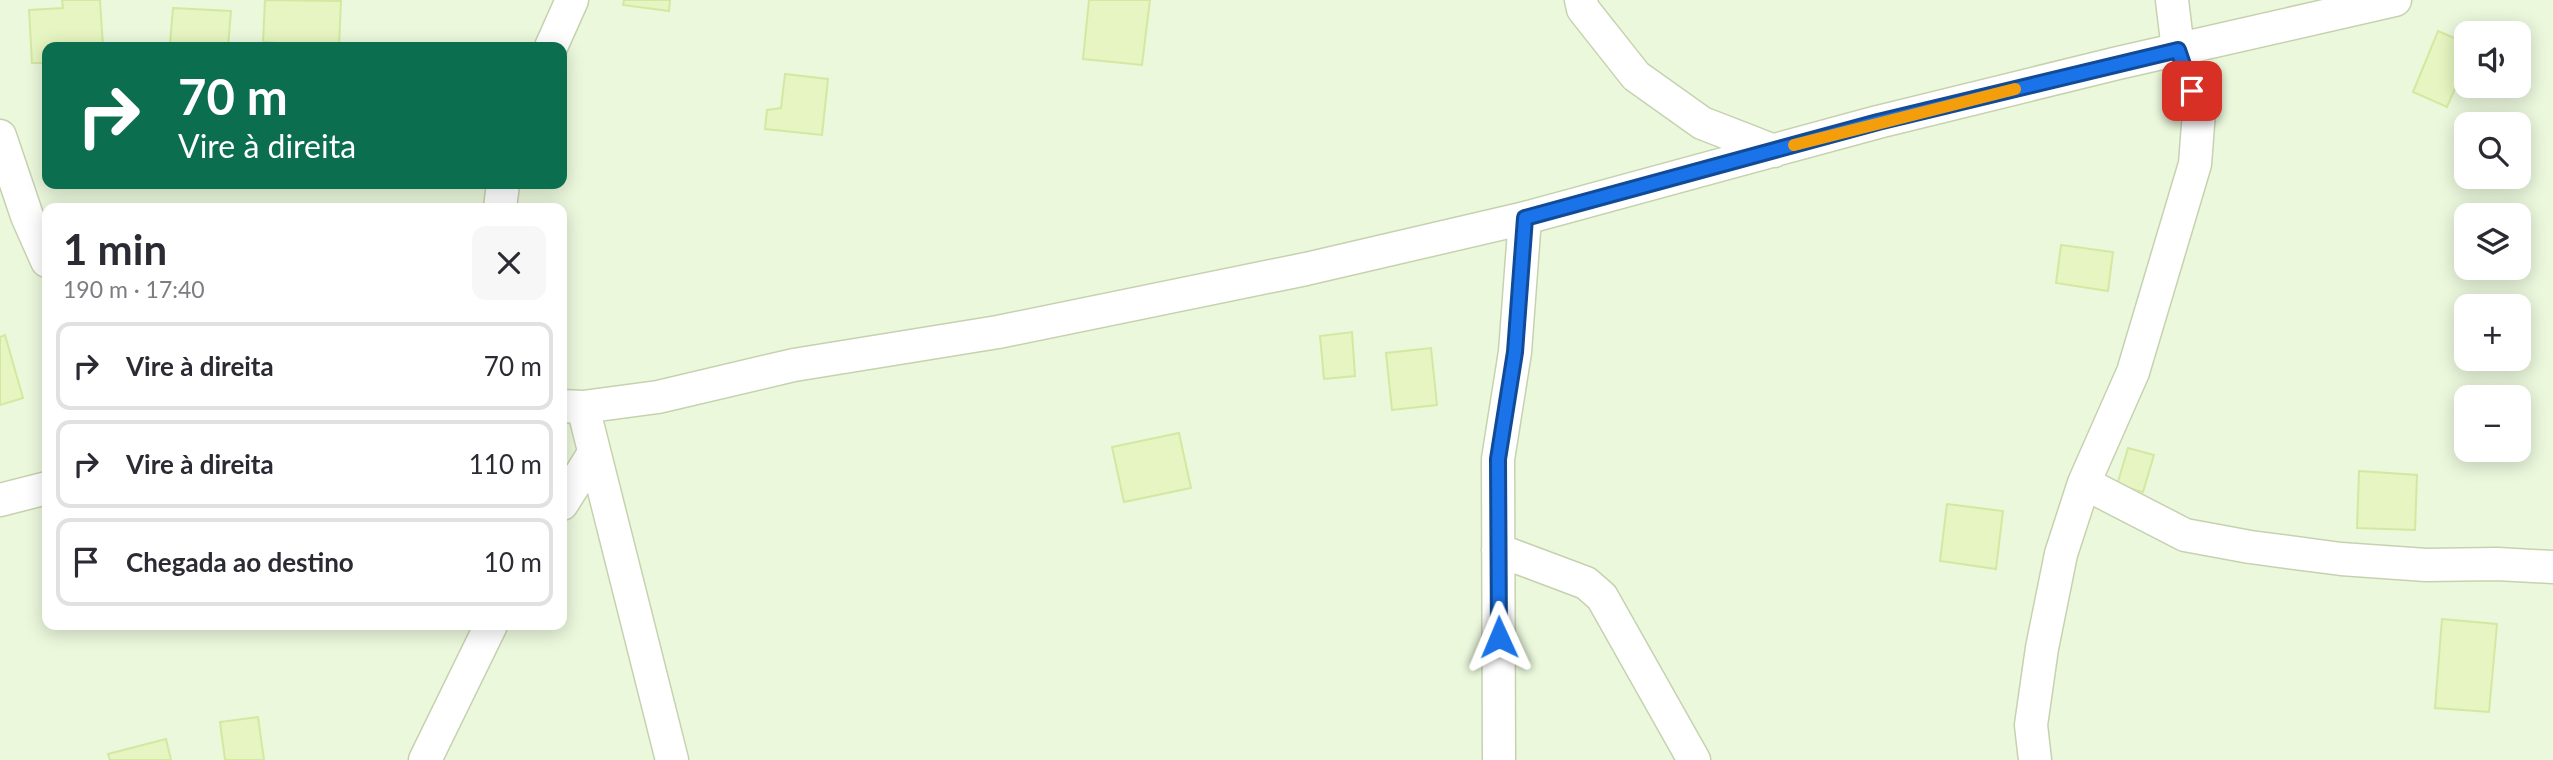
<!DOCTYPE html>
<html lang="pt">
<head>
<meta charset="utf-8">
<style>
	:root { --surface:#fff; --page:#f7f7f7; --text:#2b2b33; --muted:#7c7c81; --line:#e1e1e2 }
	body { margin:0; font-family:Lato,sans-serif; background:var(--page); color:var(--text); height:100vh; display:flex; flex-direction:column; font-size:26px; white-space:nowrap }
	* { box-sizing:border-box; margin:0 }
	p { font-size:23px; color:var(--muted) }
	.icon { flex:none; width:38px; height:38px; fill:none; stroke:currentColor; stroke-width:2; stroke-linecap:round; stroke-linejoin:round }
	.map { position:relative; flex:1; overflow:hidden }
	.panel { position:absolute; left:42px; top:203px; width:525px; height:427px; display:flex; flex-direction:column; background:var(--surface); border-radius:14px; box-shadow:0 4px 18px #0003 }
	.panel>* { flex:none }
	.top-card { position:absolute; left:42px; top:42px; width:525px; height:147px; border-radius:14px; box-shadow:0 4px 18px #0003; background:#0b6e4f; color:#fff; overflow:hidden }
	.fabs { position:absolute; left:2454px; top:21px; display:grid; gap:14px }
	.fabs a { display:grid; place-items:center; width:77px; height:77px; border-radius:14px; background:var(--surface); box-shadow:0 4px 18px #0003; font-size:35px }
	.pin { position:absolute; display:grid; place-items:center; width:60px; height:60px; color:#fff; margin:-30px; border-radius:14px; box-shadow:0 4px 10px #0006 }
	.me { position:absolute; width:77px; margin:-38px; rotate:359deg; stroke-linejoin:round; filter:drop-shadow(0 0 5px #0008) }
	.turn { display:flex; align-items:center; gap:24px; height:147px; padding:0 21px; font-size:32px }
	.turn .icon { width:91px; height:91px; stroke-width:2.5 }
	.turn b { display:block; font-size:49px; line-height:60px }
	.round { display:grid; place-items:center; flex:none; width:74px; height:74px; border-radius:14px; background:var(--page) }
	.overview { display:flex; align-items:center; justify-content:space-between; height:119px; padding:0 21px }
	h1 { font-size:42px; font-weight:700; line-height:52px }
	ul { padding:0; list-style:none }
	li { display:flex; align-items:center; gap:21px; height:88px; margin:0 14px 10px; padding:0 7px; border:4px solid var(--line); border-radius:14px }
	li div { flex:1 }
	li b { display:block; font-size:26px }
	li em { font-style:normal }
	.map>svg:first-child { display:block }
	.residential { fill:#ebf8dc; fill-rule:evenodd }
	.building { fill:#e6f5c1; stroke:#d4e8a1; stroke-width:2 }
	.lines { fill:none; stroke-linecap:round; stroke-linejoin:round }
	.minor-casing { stroke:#c6d2af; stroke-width:35 }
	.minor { stroke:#fff; stroke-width:32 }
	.route-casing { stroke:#114b97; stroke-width:18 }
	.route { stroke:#1a73e8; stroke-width:12 }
	.slow { stroke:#f59e0b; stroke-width:12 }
</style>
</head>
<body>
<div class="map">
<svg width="2553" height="760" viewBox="0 0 2553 760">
	<rect width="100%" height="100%" fill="#f4feeb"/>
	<path class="residential" d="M 0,0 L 2553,0 L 2553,760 L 0,760 ZM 2466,33 L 2518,33 L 2518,86 L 2466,86 ZM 47,47 L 562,47 L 562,184 L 47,184 ZM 2466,124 L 2518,124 L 2518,177 L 2466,177 ZM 47,208 L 562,208 L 562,625 L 47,625 ZM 2466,215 L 2518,215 L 2518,268 L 2466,268 ZM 2466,306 L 2518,306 L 2518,359 L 2466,359 ZM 2466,397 L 2518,397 L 2518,450 L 2466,450 Z"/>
	<path class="building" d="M 62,0 L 100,0 L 103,47 L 47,47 L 47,63 L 32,63 L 29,10 L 63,8 Z
		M 265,0 L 341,1 L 339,47 L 263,42 Z
		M 624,0 L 670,0 L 669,11 L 623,5 Z
		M 1089,0 L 1150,0 L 1142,65 L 1083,59 Z
		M 173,8 L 231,11 L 228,47 L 170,44 Z
		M 2438,31 L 2466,43 L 2466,63 L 2447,107 L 2413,92 Z
		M 785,74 L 828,79 L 822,135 L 765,129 L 767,110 L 781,108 Z
		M 2061,245 L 2113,252 L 2108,291 L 2056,283 Z
		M 1352,332 L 1355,376 L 1324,379 L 1320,336 Z
		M 5,335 L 23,398 L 0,405 L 0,337 Z
		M 1431,348 L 1437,405 L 1392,410 L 1386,353 Z
		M 1179,433 L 1191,488 L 1124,502 L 1112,447 Z
		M 2128,448 L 2154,455 L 2143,492 L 2117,485 Z
		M 2359,471 L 2417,475 L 2415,530 L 2357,528 Z
		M 1947,504 L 2003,511 L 1996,569 L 1940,561 Z
		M 2442,619 L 2497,624 L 2489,712 L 2435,708 Z
		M 258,717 L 264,760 L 225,760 L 220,722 Z
		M 166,739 L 171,760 L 110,760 L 108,754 Z"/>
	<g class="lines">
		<g class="minor-casing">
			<path id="minor" d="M 1581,0 L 1583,9 L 1636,76 L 1702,123 L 1774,151
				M 551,47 L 572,0
				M 0,136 L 27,216 L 47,261
				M 500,208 L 503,184
				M 562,406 L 583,407 L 658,397 L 794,365 L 998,332 L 1306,269 L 1525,218 L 1878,122 L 2118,63 L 2395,0
				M 583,407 L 672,760
				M 2084,483 L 2185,535 L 2250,547 L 2341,559 L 2426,565 L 2497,564 L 2553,567
				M 0,500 L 47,488
				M 562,504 L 594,453
				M 1498,550 L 1586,583 L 1602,597 L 1694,760
				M 425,760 L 491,625
				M 1499,760 L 1498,459 L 1515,352 L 1525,218
				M 2035,760 L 2031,725 L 2042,648 L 2061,554 L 2084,483 L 2133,372 L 2195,164 L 2199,112 L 2178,50 L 2172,0"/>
		</g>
		<use href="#minor" class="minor"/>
	</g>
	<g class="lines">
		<g class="route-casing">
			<path id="route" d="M 1499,637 L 1498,459 L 1515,352 L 1525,218 L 1878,122 L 2178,50 L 2192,91"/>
		</g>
		<use href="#route" class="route"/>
		<path class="slow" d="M 1794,145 L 2015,89"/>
	</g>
</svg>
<div class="fabs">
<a><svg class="icon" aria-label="sound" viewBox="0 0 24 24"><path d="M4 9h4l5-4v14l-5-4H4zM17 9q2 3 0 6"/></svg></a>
<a><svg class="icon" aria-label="search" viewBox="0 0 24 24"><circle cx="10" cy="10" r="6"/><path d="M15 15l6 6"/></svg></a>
<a><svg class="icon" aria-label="layers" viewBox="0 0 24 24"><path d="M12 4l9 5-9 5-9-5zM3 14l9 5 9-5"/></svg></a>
<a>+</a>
<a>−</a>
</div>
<div class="pin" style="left:2192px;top:91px;background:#d93025"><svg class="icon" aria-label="arrive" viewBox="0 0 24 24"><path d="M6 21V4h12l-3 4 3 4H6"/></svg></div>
<svg class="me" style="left:1499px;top:637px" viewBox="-20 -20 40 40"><path d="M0-17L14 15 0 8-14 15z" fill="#1a73e8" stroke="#fff" stroke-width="4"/></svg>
<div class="top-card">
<div class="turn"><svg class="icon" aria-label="right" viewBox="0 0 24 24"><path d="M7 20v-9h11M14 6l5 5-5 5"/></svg><div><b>70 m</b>Vire à direita</div></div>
</div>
<section class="panel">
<div class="overview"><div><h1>1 min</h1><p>190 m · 17:40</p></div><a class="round"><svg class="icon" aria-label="close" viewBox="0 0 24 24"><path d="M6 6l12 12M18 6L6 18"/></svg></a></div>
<ul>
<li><svg class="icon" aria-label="right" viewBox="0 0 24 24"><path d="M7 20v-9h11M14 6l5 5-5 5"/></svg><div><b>Vire à direita</b></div><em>70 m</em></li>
<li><svg class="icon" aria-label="right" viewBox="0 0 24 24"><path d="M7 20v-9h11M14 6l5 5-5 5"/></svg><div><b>Vire à direita</b></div><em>110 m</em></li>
<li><svg class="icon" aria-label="arrive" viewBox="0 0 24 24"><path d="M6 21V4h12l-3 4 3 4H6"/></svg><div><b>Chegada ao destino</b></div><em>10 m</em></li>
</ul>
</section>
</div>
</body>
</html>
